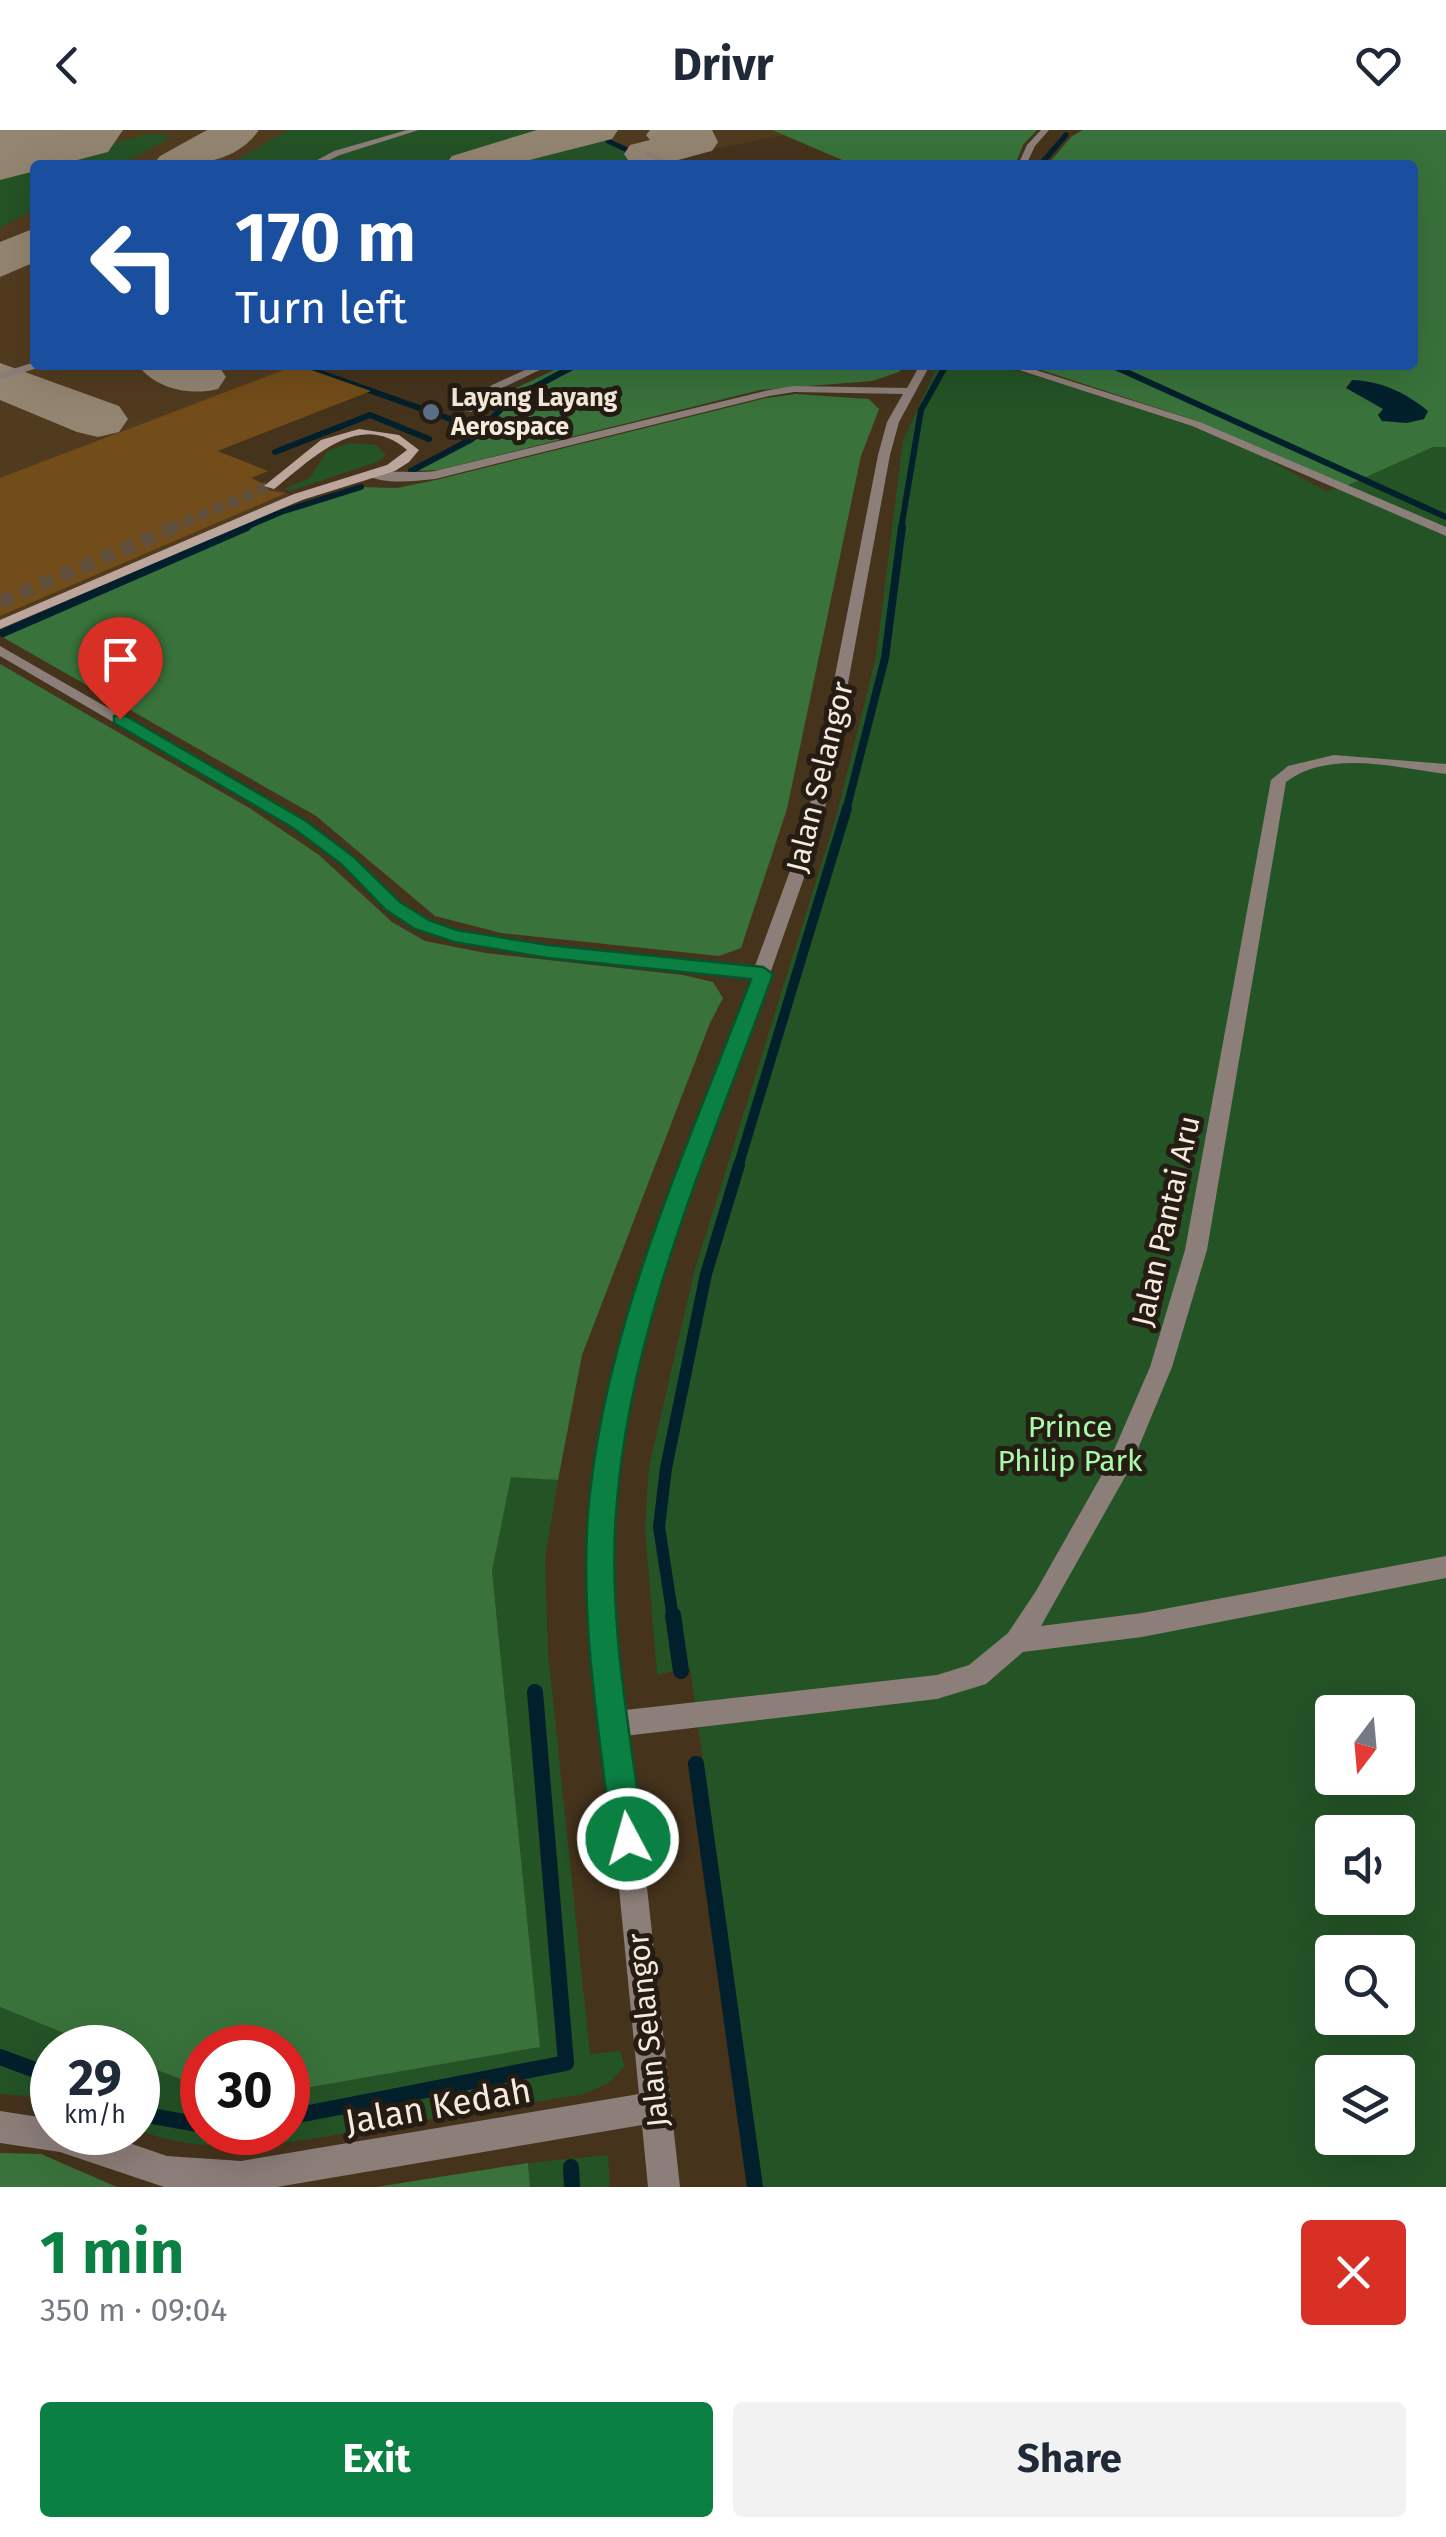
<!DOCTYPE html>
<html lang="en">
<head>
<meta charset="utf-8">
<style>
	:root { --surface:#fff; --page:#f2f2f3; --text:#1f2937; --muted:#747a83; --accent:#0b8043 }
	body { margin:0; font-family:"Fira Sans",sans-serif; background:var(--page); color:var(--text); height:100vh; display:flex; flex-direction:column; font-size:38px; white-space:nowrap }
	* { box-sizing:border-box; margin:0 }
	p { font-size:32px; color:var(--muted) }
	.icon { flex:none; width:55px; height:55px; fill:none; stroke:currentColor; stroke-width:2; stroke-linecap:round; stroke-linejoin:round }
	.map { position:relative; height:2057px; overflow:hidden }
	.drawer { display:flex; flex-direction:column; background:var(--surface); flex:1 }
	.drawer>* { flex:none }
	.top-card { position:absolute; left:30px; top:30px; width:1388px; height:210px; border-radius:10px; box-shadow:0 10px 40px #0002; background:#1a4fa0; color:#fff; overflow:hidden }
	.needle { width:65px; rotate:196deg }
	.fabs { position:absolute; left:1315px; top:1565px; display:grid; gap:20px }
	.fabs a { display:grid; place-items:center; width:100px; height:100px; border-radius:10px; background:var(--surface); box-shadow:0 10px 40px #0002; font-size:50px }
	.speed { position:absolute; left:30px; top:1895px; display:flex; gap:20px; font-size:50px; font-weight:700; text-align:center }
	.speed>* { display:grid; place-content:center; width:130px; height:130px; border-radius:50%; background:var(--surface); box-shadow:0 10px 40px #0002; line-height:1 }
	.speed small { font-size:25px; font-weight:400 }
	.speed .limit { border:15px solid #d22; background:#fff; color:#111 }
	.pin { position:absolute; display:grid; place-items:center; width:85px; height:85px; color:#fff; margin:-102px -42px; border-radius:50% 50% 50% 0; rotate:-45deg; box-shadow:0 0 10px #0007 }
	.pin .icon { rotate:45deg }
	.me { position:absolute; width:110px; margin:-55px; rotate:354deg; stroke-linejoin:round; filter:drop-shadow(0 0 8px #0008) }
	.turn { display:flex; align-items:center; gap:35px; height:210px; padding:0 40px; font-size:45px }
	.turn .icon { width:130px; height:130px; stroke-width:2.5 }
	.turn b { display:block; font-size:70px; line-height:85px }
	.round { display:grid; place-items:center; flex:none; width:105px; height:105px; border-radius:10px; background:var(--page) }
	.headline { display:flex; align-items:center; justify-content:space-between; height:170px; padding:0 40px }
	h1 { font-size:60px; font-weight:700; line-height:75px; color:var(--accent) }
	.button { display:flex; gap:20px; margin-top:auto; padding:20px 40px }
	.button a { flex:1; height:115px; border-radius:10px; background:var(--accent); color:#fff; font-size:40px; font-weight:700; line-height:115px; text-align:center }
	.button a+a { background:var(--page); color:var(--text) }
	header { display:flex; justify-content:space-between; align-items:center; height:130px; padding:0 40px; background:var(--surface); font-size:45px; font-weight:700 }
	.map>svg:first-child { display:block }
	.built { fill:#513b1f }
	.green { fill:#245326; fill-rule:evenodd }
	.forest { fill:#39723b }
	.water { fill:#02202c }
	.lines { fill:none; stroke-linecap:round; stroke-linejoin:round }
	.stream-far5 { stroke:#02202c; stroke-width:5 }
	.stream-far4 { stroke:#02202c; stroke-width:6 }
	.stream-far3 { stroke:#02202c; stroke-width:8 }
	.stream-far2 { stroke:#02202c; stroke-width:10 }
	.stream-far1 { stroke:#02202c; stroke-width:12 }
	.stream { stroke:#02202c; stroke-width:16 }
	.taxiway { fill:#948572; fill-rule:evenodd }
	.runway { fill:#948572; fill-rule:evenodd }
	.building { fill:#734d19 }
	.secondary-tunnel-far1 { stroke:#5f4e39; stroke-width:11; stroke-dasharray:11 5; stroke-linecap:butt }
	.secondary-tunnel { stroke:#5f4e39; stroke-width:14; stroke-dasharray:14 8; stroke-linecap:butt }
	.service { fill:#8c7e78; fill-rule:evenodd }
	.minor { fill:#8c7e78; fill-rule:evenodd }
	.secondary { fill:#bca69c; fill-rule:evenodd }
	.route { fill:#0b8043; stroke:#07532c; stroke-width:2.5 }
	.service-dot { fill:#5c6f8a; stroke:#251c13; stroke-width:4 }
	.labels { text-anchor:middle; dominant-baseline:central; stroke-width:10; stroke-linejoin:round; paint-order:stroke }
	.far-poi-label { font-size:25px; font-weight:bold; fill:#f5eadc; stroke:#251c13; text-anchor:start }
	.street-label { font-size:30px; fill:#f5eadc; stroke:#251c13 }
	.park-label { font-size:30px; fill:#a9fbaa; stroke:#251c13 }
	.near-street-label { font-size:35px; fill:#f5eadc; stroke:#251c13 }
</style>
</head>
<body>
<header><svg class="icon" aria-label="back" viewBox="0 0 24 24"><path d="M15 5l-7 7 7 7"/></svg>Drivr<svg class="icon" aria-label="heart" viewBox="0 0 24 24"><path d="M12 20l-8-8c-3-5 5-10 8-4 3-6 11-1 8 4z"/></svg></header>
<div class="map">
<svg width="1446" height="2057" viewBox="0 0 1446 2057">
	<rect width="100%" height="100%" fill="#45331c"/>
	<path class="built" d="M 0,0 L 772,0 L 784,5 L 654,31 L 643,26 L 659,35 L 35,35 L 35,235 L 300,235 L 371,261 L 219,321 L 268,341 L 251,349 L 293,366 L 0,492 Z"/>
	<path class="green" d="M 288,0 L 411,0 L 335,23 L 308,35 L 228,35 Z
		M 420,0 L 569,0 L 451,35 L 315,35 L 339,23 Z
		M 162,4 L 169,9 L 119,35 L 35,35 L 35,79 L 0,98 L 0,43 L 145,5 Z
		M 587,9 L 608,11 L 659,35 L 485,35 L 557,12 Z
		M 938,235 L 997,235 L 1066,255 L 1191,296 L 1260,325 L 1326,361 L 1346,356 L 1433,317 L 1446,317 L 1446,2057 L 763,2057 L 690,1538 L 657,1545 L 645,1399 L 649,1337 L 694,1142 L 836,687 L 876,527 L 903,310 ZM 1332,1582 L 1398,1582 L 1398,1648 L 1332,1648 ZM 1332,1702 L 1398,1702 L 1398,1768 L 1332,1768 ZM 1332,1822 L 1398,1822 L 1398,1888 L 1332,1888 ZM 1332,1942 L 1398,1942 L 1398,2008 L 1332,2008 Z
		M 350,313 L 377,315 L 386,325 L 377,332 L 290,361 L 284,359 L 310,348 L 327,321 Z
		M 511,1346 L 558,1350 L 545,1430 L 548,1522 L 590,1924 L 620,1921 L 625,1936 L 610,1952 L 585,1964 C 522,1974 458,1984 395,1995 C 312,2008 219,2032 138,2000 L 138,1933 L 202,1957 L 202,2002 L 288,2002 L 288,1961 L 540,1917 L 492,1441 Z
		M 0,1877 L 98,1917 L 52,1918 L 52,1968 L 0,1964 Z
		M 608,2025 L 610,2057 L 530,2057 L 528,2033 Z"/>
	<path class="forest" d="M 772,0 L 1037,0 L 1023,15 L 1015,35 L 854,35 Z
		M 1083,0 L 1446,0 L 1446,317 L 1433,317 L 1346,356 L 1200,292 L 1026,235 L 1412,235 L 1412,35 L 1047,35 L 1072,6 Z
		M 565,235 L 904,235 L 899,242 L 872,251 L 760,260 L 439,340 L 411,341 L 472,309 L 493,288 L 495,277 L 516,258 Z
		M 796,264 L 869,269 L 879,279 L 861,326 L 787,679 L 741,818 L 719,826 L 501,803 L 435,786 L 316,686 L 4,508 L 3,503 L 312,370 L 361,357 L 397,358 L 436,350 L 766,268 Z
		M 0,534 L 251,679 L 319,725 L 392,792 L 425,811 L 486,823 L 683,845 L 713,852 L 723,868 L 710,893 L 582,1225 L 558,1350 L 511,1347 L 492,1441 L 540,1917 L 288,1961 L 288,1918 L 202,1918 L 202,1957 L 138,1933 L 138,1918 L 98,1917 L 0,1877 Z
		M 0,2023 L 41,2024 L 117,2057 L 0,2057 Z
		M 528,2033 L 530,2057 L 376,2057 Z"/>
	<path class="water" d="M 1352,250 C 1382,251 1406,263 1428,281 L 1424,289 L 1407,293 L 1382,291 L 1378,285 L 1383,279 L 1346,258 Z"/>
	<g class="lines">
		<path class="stream-far5" d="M 608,11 L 659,35
			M 1040,35 L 1066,5"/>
		<path class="stream-far4" d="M 298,235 L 459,292
			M 1111,235 L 1446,387
			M 275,322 L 370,285 L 429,309
			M 411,341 L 472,309 L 510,270 L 576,235
			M 241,399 L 281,382 L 361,357
			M 901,399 L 921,280 L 946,235"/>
		<path class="stream-far3" d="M 3,503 L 247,397
			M 846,681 L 885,528 L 902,397"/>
		<path class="stream-far2" d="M 738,1037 L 847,678"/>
		<path class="stream-far1" d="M 673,1488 L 659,1397 L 666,1338 L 706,1144 L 739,1035"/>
		<path class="stream" d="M 673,1485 L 681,1541
			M 696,1634 L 755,2057
			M 0,1927 L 38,1941
			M 152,1986 L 202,1995
			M 288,1987 L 566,1933 L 535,1562
			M 571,2037 L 572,2057"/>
		<path class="taxiway" d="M 207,0 L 259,0 C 235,35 191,35 153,35 L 160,26 Z
			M 537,0 L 618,0 L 612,9 L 510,35 L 445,35 L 452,26 Z
			M 650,0 L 712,0 L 718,12 L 712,21 C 686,27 656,39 630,33 L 624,24 L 630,15 L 650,10 L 646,5 Z
			M 35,98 L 35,132 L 0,147 L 0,112 Z
			M 0,233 L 119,276 L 128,289 L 119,302 L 98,307 L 77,302 L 0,270 Z
			M 138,235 L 218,235 L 226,247 L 218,259 C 191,266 155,259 138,235 Z"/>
		<path class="runway" d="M 0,0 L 123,0 L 108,22 L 58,35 L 35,35 L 35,41 L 0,50 Z"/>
	</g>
	<path class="building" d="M 297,235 L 371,261 L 217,321 L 268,341 L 251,348 L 262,353 L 263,360 L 286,363 L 0,486 L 0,348 Z"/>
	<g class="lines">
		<path class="secondary-tunnel-far1" d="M 169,399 L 270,356"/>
		<path class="secondary-tunnel" d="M 0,472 L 175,397"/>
		<path class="service" d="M 407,0 L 419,0 L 340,25 L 319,35 L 308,35 L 334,21 Z
			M 646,21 L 677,35 L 667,35 L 646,25 Z
			M 35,232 L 35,235 L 41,235 L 40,237 L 0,250 L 0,243 Z
			M 343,235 L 357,235 L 358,237 L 353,240 Z
			M 536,235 L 550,235 L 500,259 L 471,282 L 461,280 L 492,255 Z
			M 1004,235 L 1020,235 L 1200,292 L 1446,397 L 1446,406 L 1192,296 Z
			M 0,516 L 305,691 L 353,727 L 399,772 L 428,790 L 457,801 L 548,816 L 763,837 L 772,843 L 763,849 L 548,826 L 454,811 L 416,798 L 387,780 L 341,733 L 293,697 L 0,526 Z
			M 1334,625 L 1446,634 L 1446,644 C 1396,638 1330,619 1286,652 L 1207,1120 L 1172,1237 L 1130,1338 L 1041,1496 L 1142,1483 L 1446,1426 L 1446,1448 L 1142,1507 L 1023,1522 L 986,1554 L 937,1569 L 616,1607 L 607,1603 L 603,1594 L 607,1585 L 616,1581 L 937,1545 L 969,1535 L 1008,1503 L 1036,1461 L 1108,1334 L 1150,1237 L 1185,1120 L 1271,650 L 1288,636 Z"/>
		<path class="minor" d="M 1041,0 L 1049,0 L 1035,16 L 1026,35 L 1018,35 L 1027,15 Z
			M 920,235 L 930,235 L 899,292 L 890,325 L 821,700 L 656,1165 L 627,1284 L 614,1384 L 613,1484 L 629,1594 L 680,2057 L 648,2057 L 642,1995 L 277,2057 L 164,2057 L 60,2022 L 0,2013 L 0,1981 L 52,1989 L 52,2002 L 97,2002 L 167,2026 L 241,2031 L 639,1964 L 603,1594 L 587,1484 L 590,1384 L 603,1284 L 634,1165 L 805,700 L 878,325 L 887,292 L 903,264 L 794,262 L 769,266 L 435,349 C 413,351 385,355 366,345 C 378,339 417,344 435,341 L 769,260 L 794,256 L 907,258 Z"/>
		<path class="secondary" d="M 359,299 L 399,305 L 419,320 L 409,332 L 395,341 L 302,370 L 0,499 L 0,490 L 294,364 L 387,335 L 407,320 C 359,278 311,330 274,359 L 264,356 L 321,310 Z"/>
	</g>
	<path class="route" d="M 114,586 L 126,586 L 306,691 L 354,727 L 400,772 L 429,790 L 457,800 L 548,815 L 763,837 L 773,844 C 710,1019 629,1196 616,1383 C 608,1492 630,1601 644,1709 L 639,1720 L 628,1725 L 617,1720 L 612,1709 C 599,1601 580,1493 588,1384 C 603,1198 686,1022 751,849 L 548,828 L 454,812 L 415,799 L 386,780 L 341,734 L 293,698 L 114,593 Z"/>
	<circle class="service-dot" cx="431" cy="282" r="10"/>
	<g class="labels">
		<g class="far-poi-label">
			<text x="451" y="268">Layang Layang<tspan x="451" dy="29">Aerospace</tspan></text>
		</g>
		<g class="street-label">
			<text transform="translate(820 647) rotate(-76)">Jalan Selangor</text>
			<text transform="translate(1166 1091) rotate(-77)">Jalan Pantai Aru</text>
			<text transform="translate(648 1900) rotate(-96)">Jalan Selangor</text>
		</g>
		<g class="park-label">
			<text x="1070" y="1297">Prince<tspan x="1070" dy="34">Philip Park</tspan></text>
		</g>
		<g class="near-street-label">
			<text transform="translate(438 1976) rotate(-10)">Jalan Kedah</text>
		</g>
	</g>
</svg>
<div class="fabs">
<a><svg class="needle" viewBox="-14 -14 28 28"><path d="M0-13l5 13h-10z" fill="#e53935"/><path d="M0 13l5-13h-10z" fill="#747a83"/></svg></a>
<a><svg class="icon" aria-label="sound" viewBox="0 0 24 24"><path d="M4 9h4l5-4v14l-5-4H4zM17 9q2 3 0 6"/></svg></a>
<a><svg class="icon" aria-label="search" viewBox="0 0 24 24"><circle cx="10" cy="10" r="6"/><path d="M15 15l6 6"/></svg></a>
<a><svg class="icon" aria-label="layers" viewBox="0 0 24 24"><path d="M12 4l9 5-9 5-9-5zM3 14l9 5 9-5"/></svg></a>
</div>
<div class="speed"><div>29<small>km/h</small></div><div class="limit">30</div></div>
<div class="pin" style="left:120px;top:589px;background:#d93025"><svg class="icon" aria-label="arrive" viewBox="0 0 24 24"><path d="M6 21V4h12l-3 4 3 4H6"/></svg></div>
<svg class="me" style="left:628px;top:1709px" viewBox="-20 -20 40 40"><circle r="17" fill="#0b8043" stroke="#fff" stroke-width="3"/><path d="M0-11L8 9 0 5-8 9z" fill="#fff"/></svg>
<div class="top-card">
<div class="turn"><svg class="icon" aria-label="left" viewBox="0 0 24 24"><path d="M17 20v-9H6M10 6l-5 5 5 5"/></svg><div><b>170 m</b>Turn left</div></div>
</div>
</div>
<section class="drawer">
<div class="headline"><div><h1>1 min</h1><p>350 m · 09:04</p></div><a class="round" style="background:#d93025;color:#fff"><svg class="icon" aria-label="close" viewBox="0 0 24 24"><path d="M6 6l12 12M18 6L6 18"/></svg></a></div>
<div class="button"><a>Exit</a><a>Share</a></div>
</section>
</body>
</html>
